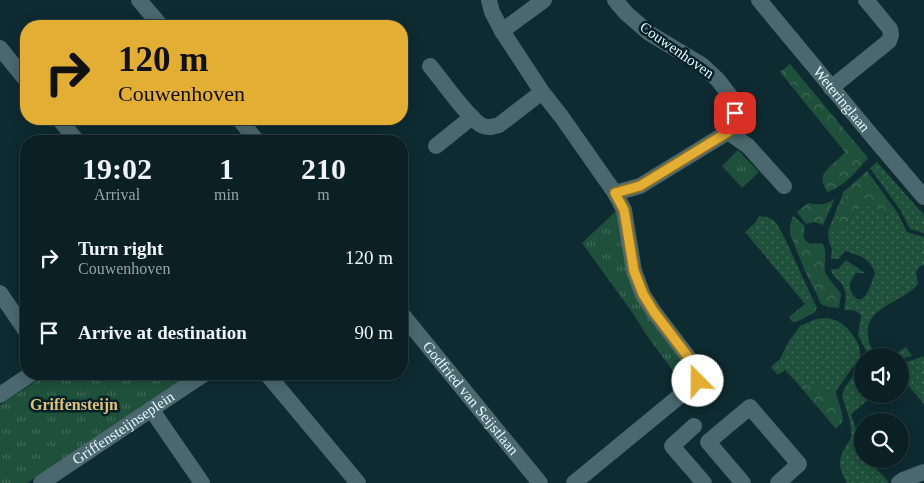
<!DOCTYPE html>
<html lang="en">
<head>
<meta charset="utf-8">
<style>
	:root { --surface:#0a2025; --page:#182d32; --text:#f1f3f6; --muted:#99a3a7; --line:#2a3e42 }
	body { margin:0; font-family:"Times New Roman",serif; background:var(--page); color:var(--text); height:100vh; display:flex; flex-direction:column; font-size:19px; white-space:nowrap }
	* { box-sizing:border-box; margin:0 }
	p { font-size:16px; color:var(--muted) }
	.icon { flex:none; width:28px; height:28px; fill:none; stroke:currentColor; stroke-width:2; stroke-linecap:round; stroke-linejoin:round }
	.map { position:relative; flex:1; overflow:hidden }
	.details { position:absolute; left:20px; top:135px; width:388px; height:245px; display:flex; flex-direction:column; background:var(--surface); border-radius:20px; box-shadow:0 2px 12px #0003,0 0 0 1px var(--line) }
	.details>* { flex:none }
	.guide { position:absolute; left:20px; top:20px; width:388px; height:105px; border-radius:20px; box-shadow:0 2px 12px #0003,0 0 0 1px var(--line); background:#e2af34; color:#111; overflow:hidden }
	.fabs { position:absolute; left:854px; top:348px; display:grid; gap:10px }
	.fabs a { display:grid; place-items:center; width:55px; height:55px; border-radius:50%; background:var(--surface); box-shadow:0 2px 12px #0003,0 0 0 1px var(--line); font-size:25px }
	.pin { position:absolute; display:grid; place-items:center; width:42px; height:42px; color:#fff; margin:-21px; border-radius:10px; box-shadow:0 2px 8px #0006 }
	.me { position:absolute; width:55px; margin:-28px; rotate:338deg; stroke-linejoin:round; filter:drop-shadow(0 0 4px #0008) }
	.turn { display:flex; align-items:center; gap:18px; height:105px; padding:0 15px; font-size:22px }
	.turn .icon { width:65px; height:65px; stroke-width:2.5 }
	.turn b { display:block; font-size:35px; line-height:42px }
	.eta { display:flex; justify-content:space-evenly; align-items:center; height:85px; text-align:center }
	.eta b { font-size:30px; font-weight:600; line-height:35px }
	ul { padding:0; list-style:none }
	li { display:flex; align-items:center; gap:15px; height:75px; padding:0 15px }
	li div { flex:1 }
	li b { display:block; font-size:19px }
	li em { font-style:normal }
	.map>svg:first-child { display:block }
	.grass { fill:url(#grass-dots) }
	.forest { fill:url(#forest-crowns) }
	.park { fill:url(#park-tufts) }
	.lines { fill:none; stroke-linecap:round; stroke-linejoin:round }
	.minor { stroke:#4b686f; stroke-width:16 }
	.route-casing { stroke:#937222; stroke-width:12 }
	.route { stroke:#e2af34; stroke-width:9 }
	.labels { text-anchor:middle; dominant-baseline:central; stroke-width:5; stroke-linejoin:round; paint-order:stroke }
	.street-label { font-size:15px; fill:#e6f7fb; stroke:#042127 }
	.neighbourhood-label { font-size:16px; font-weight:bold; fill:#e4c178; stroke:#042127 }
</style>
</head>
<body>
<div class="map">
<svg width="924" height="483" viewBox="0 0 924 483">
	<defs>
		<pattern id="grass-dots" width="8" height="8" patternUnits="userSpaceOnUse" patternTransform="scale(1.25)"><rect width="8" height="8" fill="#1f503b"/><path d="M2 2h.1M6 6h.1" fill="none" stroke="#406a58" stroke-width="1.8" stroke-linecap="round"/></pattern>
		<pattern id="forest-crowns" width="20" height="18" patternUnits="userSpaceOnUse" patternTransform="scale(1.25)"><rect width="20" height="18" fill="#1f503b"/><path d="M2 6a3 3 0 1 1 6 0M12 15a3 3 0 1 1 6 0" fill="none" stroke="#406a58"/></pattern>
		<pattern id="park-tufts" width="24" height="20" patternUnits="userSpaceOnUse" patternTransform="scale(1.25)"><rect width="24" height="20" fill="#1f503b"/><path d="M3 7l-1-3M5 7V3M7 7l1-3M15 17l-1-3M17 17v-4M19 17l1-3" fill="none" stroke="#406a58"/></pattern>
	</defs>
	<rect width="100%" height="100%" fill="#0e2b31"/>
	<path class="grass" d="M 877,162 L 924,215 L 924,233 L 910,229 L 901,211 L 870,168 Z
		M 847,189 C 846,204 842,214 834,226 L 845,230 L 856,207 C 868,201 876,208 885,215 L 893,211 L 897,212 L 907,232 L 924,237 L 924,266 L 923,265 L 919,267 L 916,272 L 918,284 C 904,303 859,307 869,341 C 870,348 875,352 882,354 C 892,357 898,352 906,347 L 912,356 L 900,359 L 900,356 L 869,356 L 858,335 L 861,316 C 857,309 851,310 844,310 C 846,300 848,291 840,282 C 835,277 832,276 831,269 L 838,269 L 846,260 L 865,273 L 856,273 C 853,277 851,280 850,284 C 849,293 858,306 866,295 C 870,289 872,280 875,273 C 869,257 860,256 845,251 L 838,259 L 831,259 L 832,249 L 829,242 L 828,231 L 844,191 Z
		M 759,216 L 767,217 L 773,220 L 777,224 L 785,239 L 815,304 L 812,301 L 805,304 L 745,232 L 755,223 Z
		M 826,318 C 831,319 837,320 841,323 C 851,330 862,345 860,357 L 838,388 L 836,392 L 829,392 L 811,384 L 798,384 L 785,370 L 778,375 L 771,367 L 780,359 L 789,341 L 800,326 L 816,319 Z
		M 924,356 L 924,404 L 900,376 L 900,363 L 913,360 Z
		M 862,363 L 862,394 L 875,394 L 851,414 L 858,435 L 852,443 L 862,454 L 862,459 L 867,459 L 889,482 L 887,483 L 847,483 C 839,468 837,461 846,446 C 848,443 851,439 851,435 C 852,422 846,409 842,397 L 844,389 Z"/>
	<path class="forest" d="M 790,64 L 868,158 C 857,171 844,187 827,192 C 825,187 821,182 823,176 C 824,170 840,158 845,152 L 780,72 Z
		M 867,171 L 897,212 L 893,211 L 885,215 C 876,208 868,201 856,207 L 845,230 L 838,230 L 833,228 C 841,214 846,206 847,189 Z
		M 835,198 L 823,225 L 814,222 L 806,224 L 797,212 L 808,203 C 818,205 826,206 835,198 Z
		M 793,216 L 805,226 C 801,242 807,245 822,243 C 829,253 822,264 826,274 C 829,280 837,287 841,294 L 839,308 L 828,307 L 821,304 L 817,295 L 805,271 L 790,234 L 790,226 Z
		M 812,301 L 815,304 L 817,308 L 814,313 L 796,322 L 792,322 L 789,317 L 805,304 Z
		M 798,384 L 811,384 L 829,392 L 836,392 C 837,399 845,417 842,422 C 840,425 838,426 836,429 Z"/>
	<path class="park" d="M 738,150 L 759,172 L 742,188 L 722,166 Z
		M 618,209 L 627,258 L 694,375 L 677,394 L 676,375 L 645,333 L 634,315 L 582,243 Z
		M 47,374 L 190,374 L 27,483 L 0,483 L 0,405 Z"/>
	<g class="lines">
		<g class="minor">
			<path d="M 139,0 L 161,26"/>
			<path d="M 489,0 L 492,12 L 502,31 L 542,92 L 561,116 L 615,193 L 624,210 L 634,271 L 643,295 L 654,312 L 698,370 L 698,381 L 574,483"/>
			<path id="s1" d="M 759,0 L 872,136 L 924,197"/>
			<path d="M 502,31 L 544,0"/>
			<path d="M 0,48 L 26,80"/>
			<path d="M 430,66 C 441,79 470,121 483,126 C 489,128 493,127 499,125 L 542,92"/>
			<path d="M 831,88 L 889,41 L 891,35 L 890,29 L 866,0"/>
			<path d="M 59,119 L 77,141"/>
			<path d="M 239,119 L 257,141"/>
			<path d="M 728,132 L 748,146 L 784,186"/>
			<path d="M 436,146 L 472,117"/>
			<path d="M 615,193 L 640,186 L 728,132 L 735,113 L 734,101 L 718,80 L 702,65 L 649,33 L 626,13 L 615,0"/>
			<path d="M 0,293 L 26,331"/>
			<path id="s2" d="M 401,313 L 540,483"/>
			<path d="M 267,374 L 358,483"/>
			<path d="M 0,395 L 31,374"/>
			<path d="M 151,409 L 202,483"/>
			<path d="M 694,426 L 672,446 L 704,483"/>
			<path id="s3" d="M 41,483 L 204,374"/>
			<path d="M 743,483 L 708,442 L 750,407 L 799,464 L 778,483"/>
			<path d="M 899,483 L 903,480 L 924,472"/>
		</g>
	</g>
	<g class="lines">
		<g class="route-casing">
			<path id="route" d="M 698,381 L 698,370 L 654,312 L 643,294 L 634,271 L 624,210 L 615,193 L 640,186 L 728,132 L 735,113"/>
		</g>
		<use href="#route" class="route"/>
	</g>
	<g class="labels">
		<g class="street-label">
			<text transform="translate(677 50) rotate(35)">Couwenhoven</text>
			<text stroke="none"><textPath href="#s1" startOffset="129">Weteringlaan</textPath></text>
			<text stroke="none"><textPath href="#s2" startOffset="110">Godfried van Seijstlaan</textPath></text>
			<text stroke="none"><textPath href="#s3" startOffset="99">Griffensteijnseplein</textPath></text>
		</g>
		<g class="neighbourhood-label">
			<text x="74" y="404">Griffensteijn</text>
		</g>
	</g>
</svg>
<div class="fabs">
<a><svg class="icon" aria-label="sound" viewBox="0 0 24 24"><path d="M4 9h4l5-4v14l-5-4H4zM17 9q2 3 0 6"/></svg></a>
<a><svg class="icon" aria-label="search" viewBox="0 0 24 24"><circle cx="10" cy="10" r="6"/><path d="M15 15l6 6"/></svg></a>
</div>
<div class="pin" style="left:735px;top:113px;background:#d93025"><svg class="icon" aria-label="arrive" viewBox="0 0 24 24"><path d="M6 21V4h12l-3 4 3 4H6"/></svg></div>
<svg class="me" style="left:698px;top:381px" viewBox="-20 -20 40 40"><circle r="19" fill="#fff"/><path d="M0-13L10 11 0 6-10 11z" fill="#e2af34"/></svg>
<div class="guide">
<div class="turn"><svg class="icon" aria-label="right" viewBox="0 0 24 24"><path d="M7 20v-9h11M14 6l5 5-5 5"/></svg><div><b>120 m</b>Couwenhoven</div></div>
</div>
<section class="details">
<div class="eta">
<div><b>19:02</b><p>Arrival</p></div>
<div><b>1</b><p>min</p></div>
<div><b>210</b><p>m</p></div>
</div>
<ul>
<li><svg class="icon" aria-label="right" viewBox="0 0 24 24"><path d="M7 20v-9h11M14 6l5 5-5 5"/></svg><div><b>Turn right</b><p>Couwenhoven</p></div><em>120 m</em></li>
<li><svg class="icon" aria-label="arrive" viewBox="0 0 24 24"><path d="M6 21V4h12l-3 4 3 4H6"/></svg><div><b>Arrive at destination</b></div><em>90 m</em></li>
</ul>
</section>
</div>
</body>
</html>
